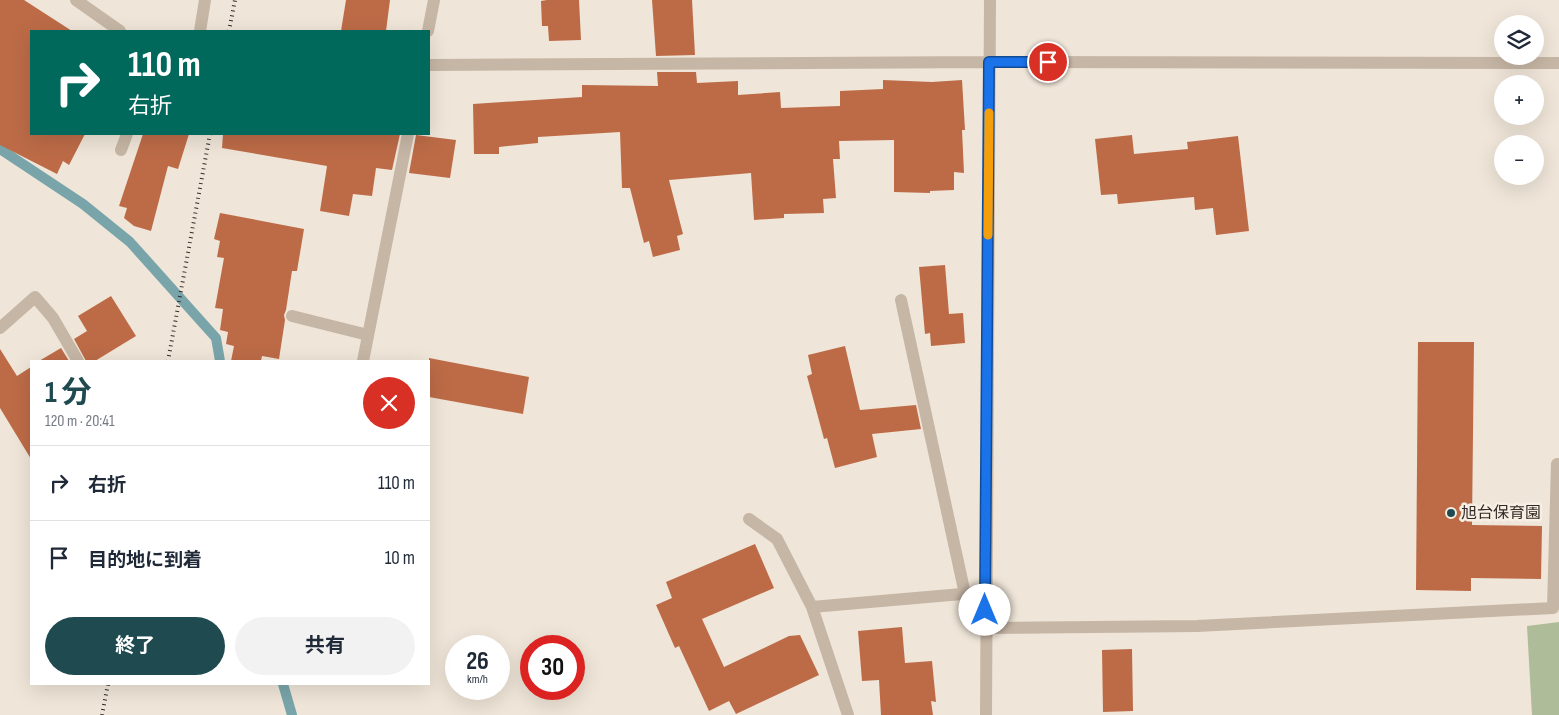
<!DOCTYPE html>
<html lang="ja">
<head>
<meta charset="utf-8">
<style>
	:root { --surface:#fff; --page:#f2f2f3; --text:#1f2937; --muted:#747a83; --line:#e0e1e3; --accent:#1e4a50 }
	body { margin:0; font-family:"Sofia Sans Condensed","Noto Sans JP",sans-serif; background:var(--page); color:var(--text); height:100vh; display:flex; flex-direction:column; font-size:19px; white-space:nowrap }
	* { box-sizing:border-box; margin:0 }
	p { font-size:16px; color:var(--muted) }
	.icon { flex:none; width:28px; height:28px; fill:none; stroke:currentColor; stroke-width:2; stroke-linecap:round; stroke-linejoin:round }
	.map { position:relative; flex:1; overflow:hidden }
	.sheet { position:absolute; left:30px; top:360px; width:400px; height:325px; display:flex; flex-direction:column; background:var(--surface); border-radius:0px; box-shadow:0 5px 20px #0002 }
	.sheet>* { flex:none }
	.top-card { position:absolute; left:30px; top:30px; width:400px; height:105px; border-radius:0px; box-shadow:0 5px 20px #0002; background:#00695c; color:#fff; overflow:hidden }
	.tools { position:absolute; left:1494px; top:15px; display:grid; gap:10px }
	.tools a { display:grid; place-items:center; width:50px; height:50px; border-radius:50%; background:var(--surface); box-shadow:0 5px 20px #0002; font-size:25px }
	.speed { position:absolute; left:445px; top:635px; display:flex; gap:10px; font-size:25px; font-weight:700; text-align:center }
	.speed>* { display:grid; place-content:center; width:65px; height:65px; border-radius:50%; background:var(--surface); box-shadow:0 5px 20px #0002; line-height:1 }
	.speed small { font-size:12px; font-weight:400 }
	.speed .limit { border:8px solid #d22; background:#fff; color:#111 }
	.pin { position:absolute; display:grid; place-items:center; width:42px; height:42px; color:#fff; margin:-21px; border:2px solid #fff; border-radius:50%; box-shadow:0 1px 5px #0007 }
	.me { position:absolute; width:55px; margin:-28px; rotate:0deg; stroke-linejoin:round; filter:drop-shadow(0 0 4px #0008) }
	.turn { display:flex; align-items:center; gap:18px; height:105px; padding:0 15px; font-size:22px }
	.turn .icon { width:65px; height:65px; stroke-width:2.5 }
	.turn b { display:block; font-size:35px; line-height:42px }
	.round { display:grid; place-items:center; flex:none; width:52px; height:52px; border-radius:26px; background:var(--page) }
	.headline { display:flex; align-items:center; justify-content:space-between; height:85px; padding:0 15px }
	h1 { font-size:30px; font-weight:700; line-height:38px; color:var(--accent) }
	.cta { display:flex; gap:10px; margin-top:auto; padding:10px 15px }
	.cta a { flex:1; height:58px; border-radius:30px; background:var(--accent); color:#fff; font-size:20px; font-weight:700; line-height:58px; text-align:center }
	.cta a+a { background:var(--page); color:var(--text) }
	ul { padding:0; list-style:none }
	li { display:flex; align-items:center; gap:15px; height:75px; padding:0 15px; border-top:1px solid var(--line) }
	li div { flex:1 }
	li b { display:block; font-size:19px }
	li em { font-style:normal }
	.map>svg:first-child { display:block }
	.green { fill:#afbc99 }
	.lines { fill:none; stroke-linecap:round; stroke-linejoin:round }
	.stream { stroke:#79a5aa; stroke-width:10 }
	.building { fill:#bd6b47 }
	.lane { stroke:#c6b6a5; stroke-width:12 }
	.street { stroke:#c6b6a5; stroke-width:12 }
	.rail { stroke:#322a26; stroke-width:4; stroke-dasharray:1 4; stroke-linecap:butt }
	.route-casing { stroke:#114b97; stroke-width:12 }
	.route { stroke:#1a73e8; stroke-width:9 }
	.slow { stroke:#f59e0b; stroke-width:9 }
	.poi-dot { fill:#1e4a50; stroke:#f7efe4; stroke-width:2 }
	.labels { text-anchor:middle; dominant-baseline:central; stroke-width:5; stroke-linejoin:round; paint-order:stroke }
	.poi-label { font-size:16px; fill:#322a26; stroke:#f7efe4; text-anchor:start }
</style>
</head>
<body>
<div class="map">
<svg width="1559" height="715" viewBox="0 0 1559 715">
	<rect width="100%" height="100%" fill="#efe5d8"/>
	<path class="green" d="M 1559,622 L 1559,715 L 1532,715 L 1527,626 Z"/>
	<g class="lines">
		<path class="stream" d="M 0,149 L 83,204 L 130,242 L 216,338 L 220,361
			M 283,684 L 292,715"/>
	</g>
	<path class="building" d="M 0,0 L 24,0 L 72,31 L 31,31 L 31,134 L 85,134 L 69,165 L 63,161 L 57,174 L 0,145 Z
		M 346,0 L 390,0 L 386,31 L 341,31 Z
		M 547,0 L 579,0 L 581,40 L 549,41 L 548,26 L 542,26 L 541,1 Z
		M 652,0 L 692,0 L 695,55 L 656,56 Z
		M 657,72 L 696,72 L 697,83 L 738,81 L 738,95 L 780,92 L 781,108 L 840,106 L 840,91 L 883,89 L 883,80 L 932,82 L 962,80 L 965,130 L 962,130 L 964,173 L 954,172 L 954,190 L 930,191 L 930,193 L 894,192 L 894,140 L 839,141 L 840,159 L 833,159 L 836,198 L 823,199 L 824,213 L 784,214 L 784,218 L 754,220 L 751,173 L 669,180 L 683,234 L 677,236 L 680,250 L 653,257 L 649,241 L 644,243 L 630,188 L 622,188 L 620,132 L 538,137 L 538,143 L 499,147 L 499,154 L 474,154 L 473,104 L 582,97 L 582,85 L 658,86 Z
		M 143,134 L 189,134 L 178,169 L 168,166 L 151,231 L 134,226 L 124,218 L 127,208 L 119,206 Z
		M 223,134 L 400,134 L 392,170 L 376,168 L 372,196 L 353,194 L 349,216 L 320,211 L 327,166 L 222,148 Z
		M 416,135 L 456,140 L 450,178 L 409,173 Z
		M 1132,135 L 1134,154 L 1188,149 L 1187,142 L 1238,136 L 1249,231 L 1216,235 L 1213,208 L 1195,210 L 1194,197 L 1118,204 L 1117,194 L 1101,195 L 1095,139 Z
		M 220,213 L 304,229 L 297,271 L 292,271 L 286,310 L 284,315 L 285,320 L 279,359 L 262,356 L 261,361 L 231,361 L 234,346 L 226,344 L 228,332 L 220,330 L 223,309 L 215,308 L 224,258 L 217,257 L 220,241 L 214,239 Z
		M 945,265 L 949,314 L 963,313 L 965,343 L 931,346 L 930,333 L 925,334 L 919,267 Z
		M 111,296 L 136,336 L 95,361 L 86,361 L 74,339 L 87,331 L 78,316 Z
		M 1418,342 L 1474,342 L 1472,525 L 1542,526 L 1541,579 L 1471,578 L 1471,591 L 1416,590 Z
		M 845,346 L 860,410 L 916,405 L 921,429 L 872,434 L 877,457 L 835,468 L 827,438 L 824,439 L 807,376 L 812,374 L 808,355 Z
		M 61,348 L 69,361 L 39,361 Z
		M 0,349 L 17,376 L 31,367 L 31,459 L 0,408 Z
		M 429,358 L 529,377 L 523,414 L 429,397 Z
		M 755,544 L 774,588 L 702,619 L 724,667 L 789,636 L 800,635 L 819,675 L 736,714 L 729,701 L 709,711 L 679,646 L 675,648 L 656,605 L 672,598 L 666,582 Z
		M 902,627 L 905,663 L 932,661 L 936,702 L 931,701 L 933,715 L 881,715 L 879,680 L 862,681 L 858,631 Z
		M 1132,649 L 1133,711 L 1103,712 L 1102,650 Z"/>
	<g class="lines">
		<path class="lane" d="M 121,150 L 127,134
			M 901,300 L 965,594
			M 292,316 L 368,335
			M 0,328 L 35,297 L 53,318 L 78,361"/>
		<path class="street" d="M 76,0 L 120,31
			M 200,31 L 205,0
			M 428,31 L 434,0
			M 429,65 L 989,62 L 1559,63
			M 363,361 L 408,134
			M 749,519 L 777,539 L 812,607 L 848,715
			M 812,607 L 985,592
			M 985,628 L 1197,626 L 1553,608 L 1557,464 L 1559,464
			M 986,715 L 990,0"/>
		<path class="rail" d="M 229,31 L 235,0
			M 168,361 L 210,134
			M 102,715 L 108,684"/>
	</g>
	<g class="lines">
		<g class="route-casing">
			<path id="route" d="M 985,610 L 989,62 L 1048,62"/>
		</g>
		<use href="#route" class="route"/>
		<path class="slow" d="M 988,235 L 989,113"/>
	</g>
	<circle class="poi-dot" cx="1451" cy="513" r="5"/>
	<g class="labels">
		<g class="poi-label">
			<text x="1461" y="513">旭台保育園</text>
		</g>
	</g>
</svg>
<div class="tools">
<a><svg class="icon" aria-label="layers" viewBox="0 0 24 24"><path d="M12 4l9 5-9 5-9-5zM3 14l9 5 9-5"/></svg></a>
<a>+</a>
<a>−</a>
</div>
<div class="speed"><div>26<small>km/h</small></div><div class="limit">30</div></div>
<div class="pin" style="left:1048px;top:62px;background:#d93025"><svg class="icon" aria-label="arrive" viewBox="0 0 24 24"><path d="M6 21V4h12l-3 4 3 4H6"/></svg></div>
<svg class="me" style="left:985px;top:610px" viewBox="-20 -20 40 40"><circle r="19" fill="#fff"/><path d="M0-13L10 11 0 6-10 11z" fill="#1a73e8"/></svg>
<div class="top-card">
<div class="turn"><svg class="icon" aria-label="right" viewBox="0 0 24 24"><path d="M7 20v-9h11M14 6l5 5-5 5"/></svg><div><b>110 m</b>右折</div></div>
</div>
<section class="sheet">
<div class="headline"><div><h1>1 分</h1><p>120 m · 20:41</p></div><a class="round" style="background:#d93025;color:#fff"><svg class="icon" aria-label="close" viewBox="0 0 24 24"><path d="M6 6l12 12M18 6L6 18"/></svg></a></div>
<ul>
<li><svg class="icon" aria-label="right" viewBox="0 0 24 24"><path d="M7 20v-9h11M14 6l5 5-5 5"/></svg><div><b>右折</b></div><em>110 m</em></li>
<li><svg class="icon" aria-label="arrive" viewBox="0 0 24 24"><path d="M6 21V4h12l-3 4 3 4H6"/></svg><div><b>目的地に到着</b></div><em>10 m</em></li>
</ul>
<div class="cta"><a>終了</a><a>共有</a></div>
</section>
</div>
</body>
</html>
